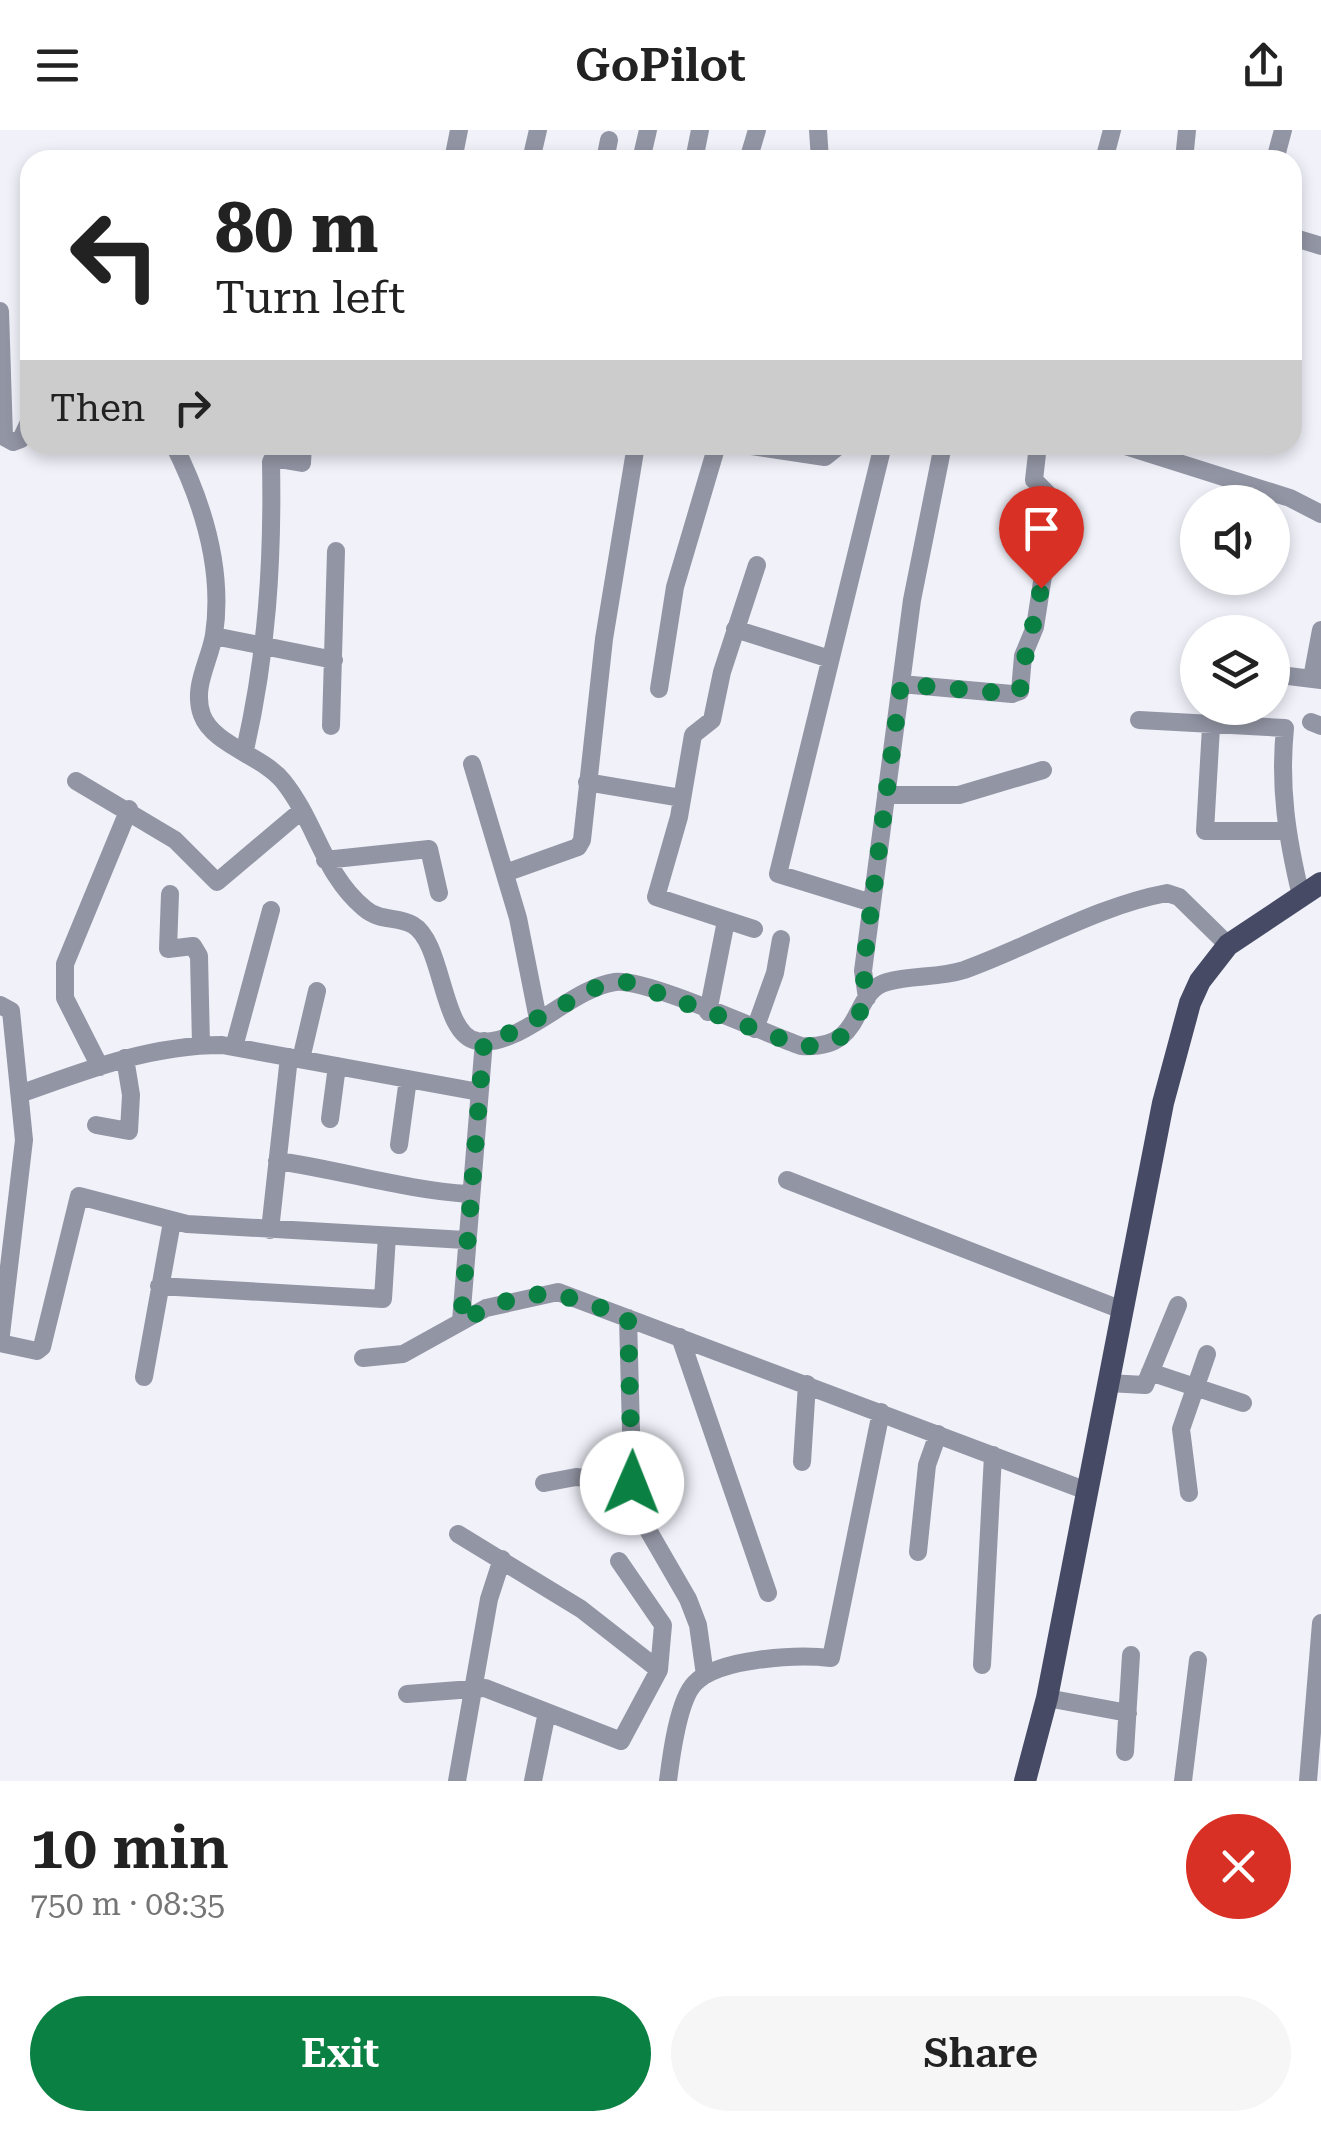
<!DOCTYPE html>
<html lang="en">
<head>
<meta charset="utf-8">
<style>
	:root { --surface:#fff; --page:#f6f6f6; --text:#222; --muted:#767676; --accent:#0b8043 }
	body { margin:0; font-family:"Roboto Serif",serif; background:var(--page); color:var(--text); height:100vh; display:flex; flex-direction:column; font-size:38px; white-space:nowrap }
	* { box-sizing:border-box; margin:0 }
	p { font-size:32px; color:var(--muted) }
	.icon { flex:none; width:55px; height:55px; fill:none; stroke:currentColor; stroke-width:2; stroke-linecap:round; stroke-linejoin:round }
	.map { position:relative; height:1651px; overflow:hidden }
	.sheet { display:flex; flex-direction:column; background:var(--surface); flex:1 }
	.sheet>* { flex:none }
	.hud { position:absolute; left:20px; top:20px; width:1282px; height:305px; border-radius:30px; box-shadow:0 5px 15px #0003; background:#fff; color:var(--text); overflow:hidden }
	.tools { position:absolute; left:1180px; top:355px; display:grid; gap:20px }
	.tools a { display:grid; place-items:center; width:110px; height:110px; border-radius:50%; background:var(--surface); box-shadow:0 5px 15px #0003; font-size:50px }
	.pin { position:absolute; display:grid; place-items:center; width:85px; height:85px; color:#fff; margin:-102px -42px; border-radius:50% 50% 50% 0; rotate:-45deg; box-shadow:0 0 10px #0007 }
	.pin .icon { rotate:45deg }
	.me { position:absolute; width:110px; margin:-55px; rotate:1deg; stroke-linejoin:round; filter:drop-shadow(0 0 8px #0008) }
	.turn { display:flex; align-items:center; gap:35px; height:210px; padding:0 30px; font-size:45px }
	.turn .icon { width:130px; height:130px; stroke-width:2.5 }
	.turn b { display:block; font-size:70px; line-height:85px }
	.then { display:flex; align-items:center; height:95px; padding:0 30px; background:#0003; gap:20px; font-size:38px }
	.round { display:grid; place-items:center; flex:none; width:105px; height:105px; border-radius:52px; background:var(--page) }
	.head { display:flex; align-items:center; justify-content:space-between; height:170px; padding:0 30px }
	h1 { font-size:60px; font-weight:600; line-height:75px }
	.cta { display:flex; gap:20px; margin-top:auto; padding:20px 30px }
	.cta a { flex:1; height:115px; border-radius:60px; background:var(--accent); color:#fff; font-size:40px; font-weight:600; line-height:115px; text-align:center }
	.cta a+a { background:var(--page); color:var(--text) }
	header { display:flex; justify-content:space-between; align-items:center; height:130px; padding:0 30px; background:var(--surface); font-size:45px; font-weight:600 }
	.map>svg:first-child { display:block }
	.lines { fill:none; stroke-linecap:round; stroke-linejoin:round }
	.minor { stroke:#9295a4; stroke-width:18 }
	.major { stroke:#464a64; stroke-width:22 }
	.route { stroke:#0b8043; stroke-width:18; stroke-dasharray:0 32.4 }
</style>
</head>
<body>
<header><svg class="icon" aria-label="menu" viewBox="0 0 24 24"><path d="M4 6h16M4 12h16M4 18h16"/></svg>GoPilot<svg class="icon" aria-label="share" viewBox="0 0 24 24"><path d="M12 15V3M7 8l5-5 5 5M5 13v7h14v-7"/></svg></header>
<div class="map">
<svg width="1321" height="1651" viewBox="0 0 1321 1651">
	<rect width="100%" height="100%" fill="#f0f1f9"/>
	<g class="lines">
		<path class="minor" d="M 818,0 L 820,30
			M 453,30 L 459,0
			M 531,30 L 538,0
			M 605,30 L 609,10
			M 641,30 L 648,0
			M 694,30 L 700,0
			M 748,30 L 757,0
			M 1104,30 L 1112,0
			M 1184,30 L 1187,0
			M 1275,30 L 1283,0
			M 1292,107 L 1321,116
			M 0,181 L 4,307 L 13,312 L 21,309 L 30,290
			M 174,315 C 203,373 224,438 214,505 C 209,533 192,557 202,585 C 213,615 263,626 283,651 C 316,692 323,744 364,778 C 380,792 397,786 413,795 C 444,813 441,905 477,911 C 518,919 571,858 615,852 C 646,848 764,903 801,916 C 868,920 849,862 887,852 C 912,845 939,848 964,840 C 1031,816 1097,776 1167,763 L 1179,767 L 1228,815
			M 745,315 L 825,327 L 840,315
			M 1122,315 L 1290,368 L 1321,384
			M 735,499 L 830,529
			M 214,506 L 334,530
			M 1272,544 L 1321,550
			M 1312,548 L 1321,500
			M 901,554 L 1012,564 L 1020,561 L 1023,526 L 1035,497 L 1047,420 L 1061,377 L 1034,350 L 1038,315
			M 659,559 L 675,457 L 717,315
			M 1139,590 L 1285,598 C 1279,657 1287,708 1301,766
			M 1311,592 L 1321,596
			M 331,596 L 336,421
			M 1211,597 L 1205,701 L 1285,701
			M 245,620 C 267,523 273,432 271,332 L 273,328 L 302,333 L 303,315
			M 472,634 L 518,788 L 538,889
			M 76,651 L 175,710 L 217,752 L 301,681
			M 587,652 L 682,668
			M 886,665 L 959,665 L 1043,640
			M 325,730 L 429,719 L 439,763
			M 505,743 L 578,717 L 582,710 L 604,509 L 636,315
			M 170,764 L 168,819 L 193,816 L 199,826 L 201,915
			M 872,773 L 778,744 L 883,315
			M 754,799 L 656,767 L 679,687 L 693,605 L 712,590 L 722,542 L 757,435
			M 867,868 L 863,841 L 912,470 L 943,315
			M 0,875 L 11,881 L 24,1010 L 0,1213 L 37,1221 L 42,1217 L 79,1066 L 187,1094 L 465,1110
			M 708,882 L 726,791
			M 755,899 L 775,843 L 781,809
			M 234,917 L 271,780
			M 301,929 L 317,861
			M 100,937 L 65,868 L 65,834 L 129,679
			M 20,964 C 86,940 151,915 222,915 L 479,962
			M 330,989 L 337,936
			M 96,995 L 129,1001 L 131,965 L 125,928
			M 399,1015 L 408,949
			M 277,1031 C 342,1040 404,1060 469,1064
			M 787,1050 L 1122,1180
			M 270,1100 L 289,927
			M 159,1156 L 383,1169 L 387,1106
			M 628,1188 L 633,1374 L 688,1469 L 698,1495 L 705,1545
			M 461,1191 L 484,911
			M 680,1207 L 768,1463
			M 363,1228 L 403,1224 L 486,1178 L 558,1162 L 1087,1361
			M 1150,1242 L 1243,1273
			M 144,1247 L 172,1092
			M 1108,1253 L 1145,1255 L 1178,1175
			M 802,1332 L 807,1254
			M 544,1353 L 576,1347 L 632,1353
			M 1189,1363 L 1181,1299 L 1207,1224
			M 918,1422 L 927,1335 L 938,1304
			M 619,1431 L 663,1495 L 659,1540
			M 982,1535 L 993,1325
			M 407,1564 L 485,1558 L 621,1611 L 659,1540 L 581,1479 L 458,1404
			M 1047,1568 L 1128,1583
			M 1125,1622 L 1131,1525
			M 457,1651 L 489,1469 L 502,1429
			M 533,1651 L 547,1582
			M 668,1651 C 671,1627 678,1570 695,1553 C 719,1528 798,1524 831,1528 L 881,1282
			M 1183,1651 L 1198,1530
			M 1308,1651 L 1321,1493"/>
		<path class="major" d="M 1025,1651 L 1047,1568 L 1163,973 L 1190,873 L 1200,851 L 1228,815 L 1321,753"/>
	</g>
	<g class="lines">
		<path class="route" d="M 632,1353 L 628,1188 C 551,1159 538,1153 461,1191 L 484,911 L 504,906 L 597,857 L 628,852 L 801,916 C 849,919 870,884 863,840 L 901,554 L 1012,564 L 1020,561 C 1023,525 1035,494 1041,458"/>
	</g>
</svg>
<div class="tools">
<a><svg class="icon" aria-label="sound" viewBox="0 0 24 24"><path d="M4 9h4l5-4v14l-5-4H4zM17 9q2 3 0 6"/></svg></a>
<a><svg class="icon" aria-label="layers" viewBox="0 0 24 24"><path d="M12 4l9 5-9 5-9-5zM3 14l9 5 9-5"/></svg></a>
</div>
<div class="pin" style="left:1041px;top:458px;background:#d93025"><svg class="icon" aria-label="arrive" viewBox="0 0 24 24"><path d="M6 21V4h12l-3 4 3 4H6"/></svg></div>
<svg class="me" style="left:632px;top:1353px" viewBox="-20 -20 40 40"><circle r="19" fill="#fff"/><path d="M0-13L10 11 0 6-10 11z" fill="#0b8043"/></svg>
<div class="hud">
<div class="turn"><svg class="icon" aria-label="left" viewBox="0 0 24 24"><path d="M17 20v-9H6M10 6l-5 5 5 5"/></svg><div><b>80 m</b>Turn left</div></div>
<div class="then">Then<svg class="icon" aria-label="right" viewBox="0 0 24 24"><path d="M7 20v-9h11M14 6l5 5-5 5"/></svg></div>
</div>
</div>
<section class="sheet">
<div class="head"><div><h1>10 min</h1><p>750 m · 08:35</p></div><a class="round" style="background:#d93025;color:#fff"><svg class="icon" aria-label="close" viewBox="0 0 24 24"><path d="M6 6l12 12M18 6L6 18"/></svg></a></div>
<div class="cta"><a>Exit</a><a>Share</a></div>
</section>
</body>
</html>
